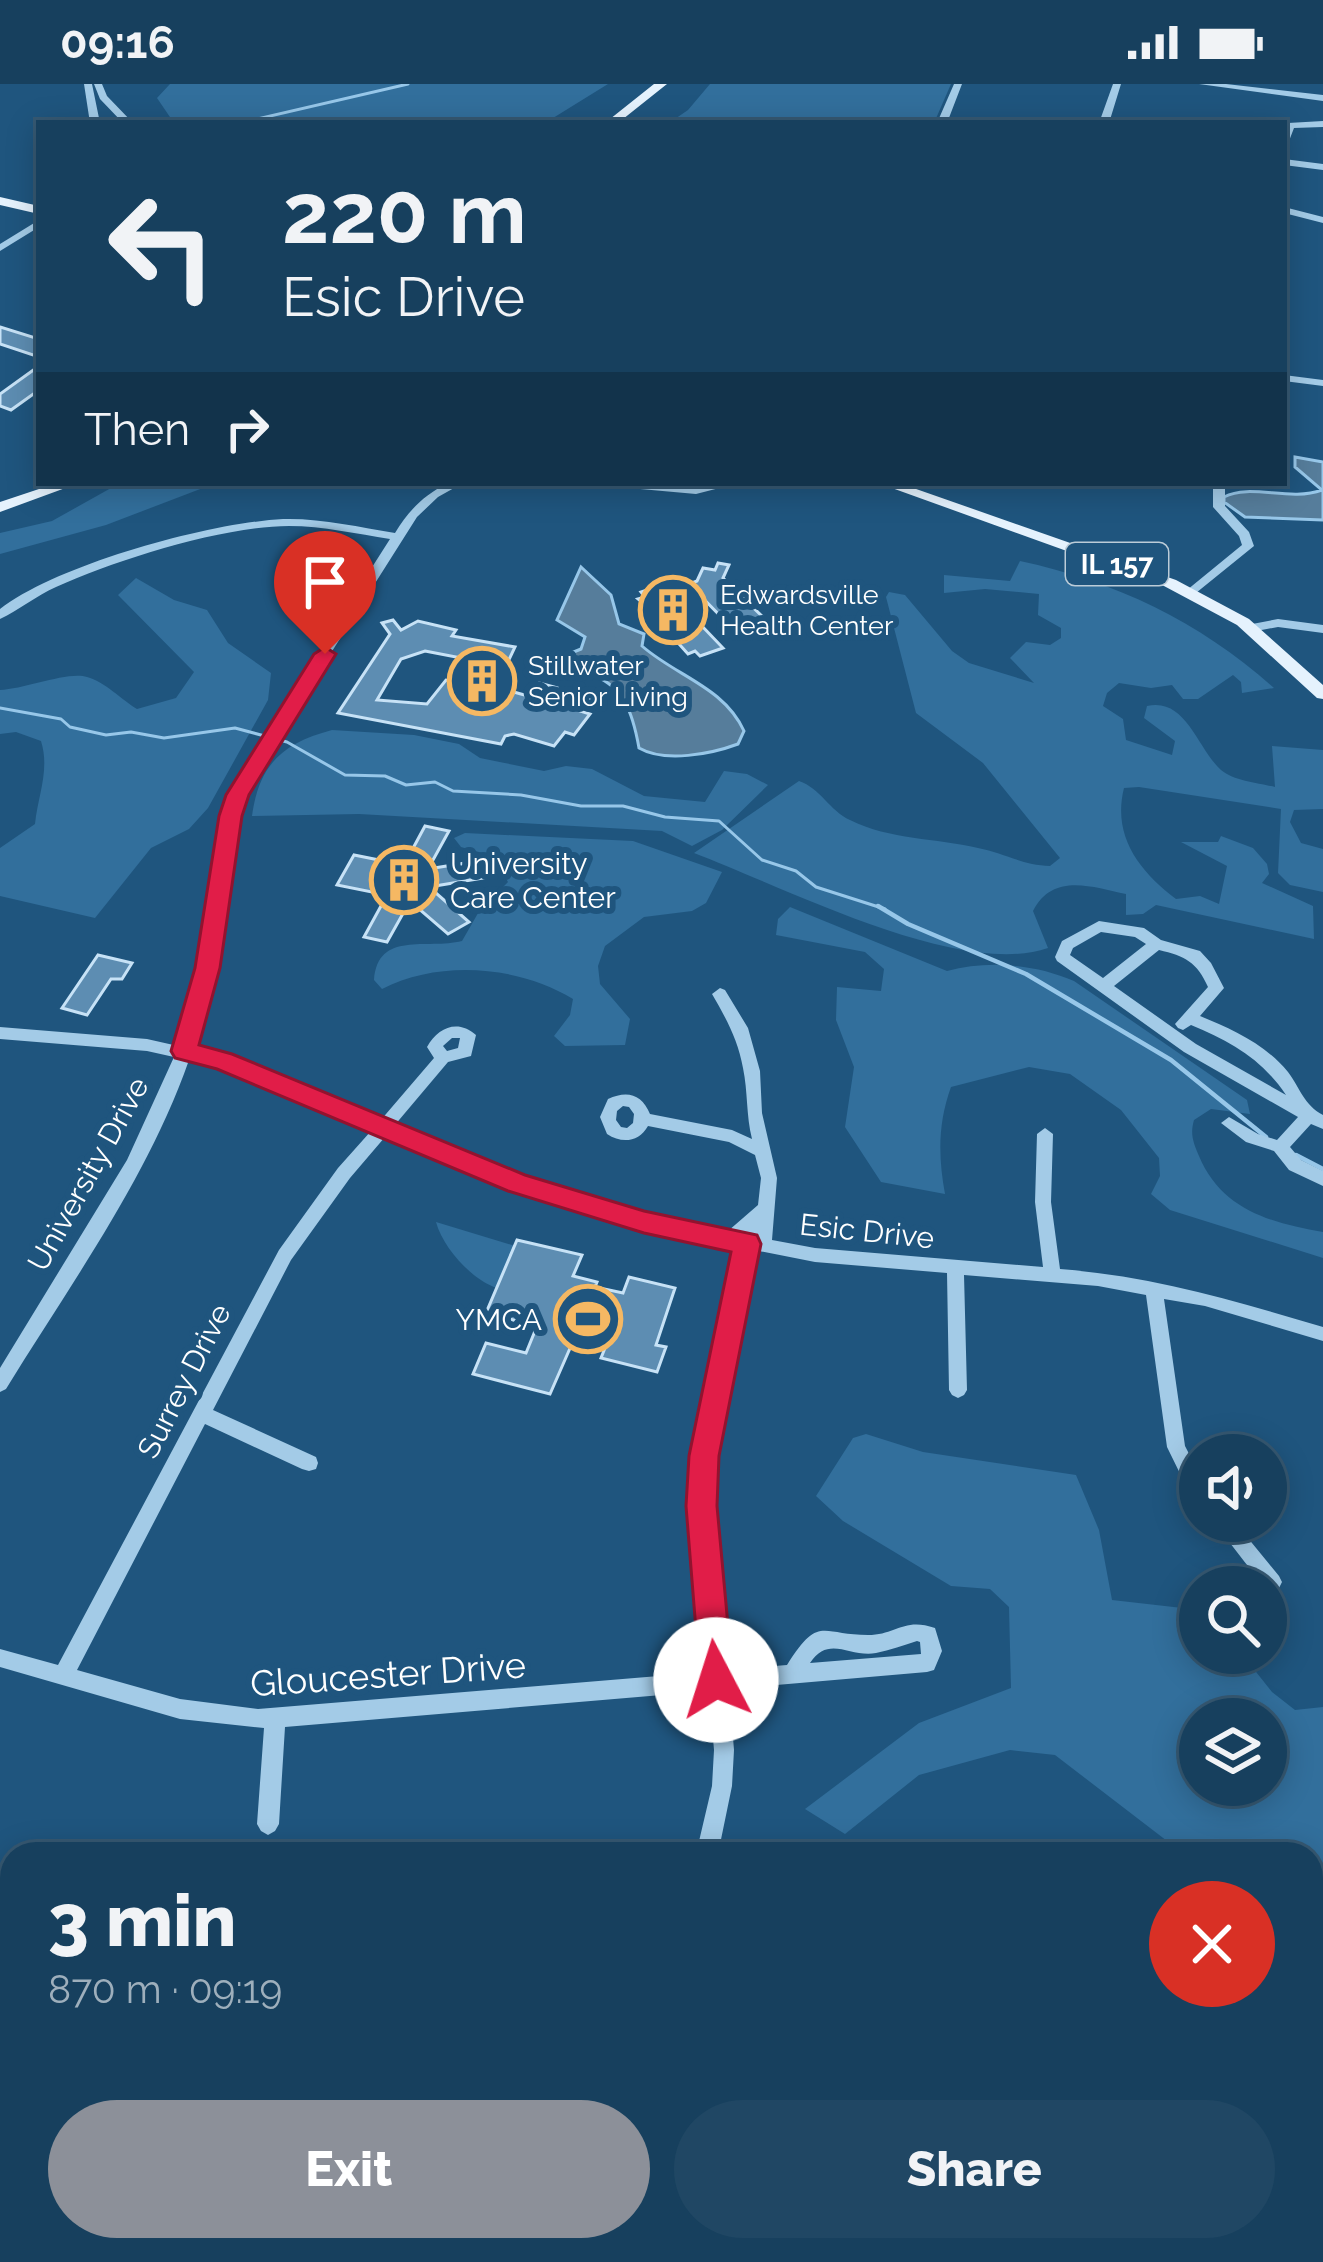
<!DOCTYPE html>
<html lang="en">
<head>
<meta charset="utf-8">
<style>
	:root { --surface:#17405e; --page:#204764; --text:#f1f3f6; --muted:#9eafbc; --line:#365973; --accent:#8c9099 }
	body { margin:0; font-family:Raleway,sans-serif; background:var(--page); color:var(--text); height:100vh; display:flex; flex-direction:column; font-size:45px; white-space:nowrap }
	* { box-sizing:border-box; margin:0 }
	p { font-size:39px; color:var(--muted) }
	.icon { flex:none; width:66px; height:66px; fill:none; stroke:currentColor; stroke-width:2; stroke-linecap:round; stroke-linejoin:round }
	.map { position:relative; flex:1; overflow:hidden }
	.sheet { position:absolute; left:0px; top:1758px; width:1323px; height:420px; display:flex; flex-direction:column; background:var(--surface); border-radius:36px 36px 0 0; box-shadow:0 6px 30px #0003,0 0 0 3px var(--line) }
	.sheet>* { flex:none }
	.guide { position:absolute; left:36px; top:36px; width:1251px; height:366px; border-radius:0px; box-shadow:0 6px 30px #0003,0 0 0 3px var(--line); background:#17405e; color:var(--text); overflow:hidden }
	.fabs { position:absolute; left:1179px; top:1350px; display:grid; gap:24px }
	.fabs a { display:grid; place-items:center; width:108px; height:108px; border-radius:50%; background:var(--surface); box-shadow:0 6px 30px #0003,0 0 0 3px var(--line); font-size:60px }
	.pin { position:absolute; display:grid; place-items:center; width:102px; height:102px; color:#fff; margin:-123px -51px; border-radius:50% 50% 50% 0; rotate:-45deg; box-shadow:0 0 12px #0007 }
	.pin .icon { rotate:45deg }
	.me { position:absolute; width:132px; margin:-66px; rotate:355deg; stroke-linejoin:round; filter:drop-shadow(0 0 9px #0008) }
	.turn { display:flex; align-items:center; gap:42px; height:252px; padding:0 48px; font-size:54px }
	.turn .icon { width:156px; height:156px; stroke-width:2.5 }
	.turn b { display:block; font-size:84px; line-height:102px }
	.then { display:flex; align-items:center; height:114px; padding:0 48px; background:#0003; gap:24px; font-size:45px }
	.round { display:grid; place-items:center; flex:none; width:126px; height:126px; border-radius:63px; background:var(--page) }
	.overview { display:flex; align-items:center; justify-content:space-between; height:204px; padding:0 48px }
	h1 { font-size:72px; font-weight:800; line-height:90px }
	.button { display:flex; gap:24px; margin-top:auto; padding:24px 48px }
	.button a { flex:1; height:138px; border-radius:72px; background:var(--accent); color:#fff; font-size:48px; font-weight:800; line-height:138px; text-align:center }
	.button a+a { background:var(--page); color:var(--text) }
	.status { display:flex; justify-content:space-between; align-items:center; height:84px; padding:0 60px; background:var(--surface); direction:ltr }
	.status svg { height:33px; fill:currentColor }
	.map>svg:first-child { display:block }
	.green { fill:#326f9c; fill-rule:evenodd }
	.water { fill:#567d9b; stroke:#97c7e9; stroke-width:3 }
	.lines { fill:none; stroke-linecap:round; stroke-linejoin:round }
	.stream-far1 { stroke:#97c7e9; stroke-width:3 }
	.stream { stroke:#97c7e9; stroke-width:4.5 }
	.building { fill:#5d8db2; stroke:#c7e2f6; stroke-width:3; fill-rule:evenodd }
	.minor { fill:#a3cbe7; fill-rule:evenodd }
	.major { fill:#e5f2fd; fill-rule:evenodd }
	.route { fill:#e11d48; stroke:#92132f; stroke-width:3 }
	.labels { text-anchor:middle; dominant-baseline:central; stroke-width:12; stroke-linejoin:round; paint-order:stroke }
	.shield { fill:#1f557e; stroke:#bcccd8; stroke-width:3 }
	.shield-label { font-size:27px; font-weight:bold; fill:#fff }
	.far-poi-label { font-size:27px; fill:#fff; stroke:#1f557e; text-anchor:start }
	.poi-label { font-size:30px; fill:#fff; stroke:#1f557e; text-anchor:start }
	.street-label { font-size:30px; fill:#fff; stroke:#1f557e }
	.near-street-label { font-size:36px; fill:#fff; stroke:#1f557e }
</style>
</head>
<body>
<div class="status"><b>09:16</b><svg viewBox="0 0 49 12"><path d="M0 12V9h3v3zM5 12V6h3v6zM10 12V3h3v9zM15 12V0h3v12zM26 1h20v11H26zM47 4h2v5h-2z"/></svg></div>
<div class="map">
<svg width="1323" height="2178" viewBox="0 0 1323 2178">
	<rect width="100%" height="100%" fill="#1f557e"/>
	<path class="green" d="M 170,0 L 608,0 L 545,39 L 174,39 L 157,14 Z
		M 710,0 L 951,0 L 934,39 L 669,39 L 688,26 Z
		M 120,399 L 216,399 L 106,441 L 0,470 L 0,449 L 52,437 Z
		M 1020,477 C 1117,498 1200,538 1274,604 L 1242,609 L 1241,598 L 1233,591 L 1198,615 L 1183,615 L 1172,601 L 1151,604 L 1119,599 L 1107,609 L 1103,622 L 1123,635 L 1126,656 L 1172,671 L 1175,657 L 1144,634 L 1147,622 C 1186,613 1197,664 1221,686 C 1234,697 1259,699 1275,703 L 1272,662 L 1323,666 L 1323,725 L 1294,726 L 1290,738 L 1301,759 L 1323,765 L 1323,808 L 1290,801 L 1278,789 L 1281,725 L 1139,703 L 1124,704 C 1112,752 1139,787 1176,815 L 1200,812 L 1219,820 L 1227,782 L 1181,758 L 1218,758 L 1221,752 L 1253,764 L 1267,780 L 1269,790 L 1262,799 L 1313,822 L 1314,855 L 1156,821 L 1143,830 L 1126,831 L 1126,810 C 1092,803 1053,788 1033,827 L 1048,864 C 960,895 782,802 694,769 L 799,697 C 820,704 830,727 850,736 C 890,756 936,754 978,764 C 1004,769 1022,781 1050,782 L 1060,774 L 983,679 L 916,629 L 886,513 L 889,508 L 905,511 L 952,567 L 969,579 L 1034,599 L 1010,574 L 1026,558 L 1050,561 L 1061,554 L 1061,544 L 1038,531 L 1039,510 L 985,505 L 944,509 L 944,491 L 1010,497 Z
		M 136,494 L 174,516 L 207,526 L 228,559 L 271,589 L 268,616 L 208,724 L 189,745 L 151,764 L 95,834 L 0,812 L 0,764 L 35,740 C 38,711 50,686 41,657 L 16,648 L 0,650 L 0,606 C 25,605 68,587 87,593 C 104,597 122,616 137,625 L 176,614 L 194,588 L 118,511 Z
		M 332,646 L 414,651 L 459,660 L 480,674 L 544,687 L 566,682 L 592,685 L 644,712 L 705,718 L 724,687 L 747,690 L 768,701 L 722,746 L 692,762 L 662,747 L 359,730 L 252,732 C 259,680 283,659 332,646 Z
		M 465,749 L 633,757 L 722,788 L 706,819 L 692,827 L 644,833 L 605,862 L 598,882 L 600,900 L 630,935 L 625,961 L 565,962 L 554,952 L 570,931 L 573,915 C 519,882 440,875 382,905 L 374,896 C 378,846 427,866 462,857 L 481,824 L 475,817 L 484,808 L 499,807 L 508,798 L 493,772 L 461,763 L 454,754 Z
		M 790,823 L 947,887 C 988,876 1035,880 1074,897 L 1247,1016 L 1250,1030 L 1211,1025 L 1194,1036 C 1190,1050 1193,1058 1199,1072 C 1221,1125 1270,1139 1323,1148 L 1323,1174 L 1170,1126 L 1151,1110 L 1160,1092 L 1159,1074 L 1121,1026 L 1070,990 L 1029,983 L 951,1003 C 938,1039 938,1072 945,1110 L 881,1098 L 845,1043 L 854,983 L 836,936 L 837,903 L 881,907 L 884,885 L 865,868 L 776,851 L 778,835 Z
		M 436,1138 L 515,1162 L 497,1204 C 472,1196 443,1164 436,1138 Z
		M 866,1350 L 923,1368 L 1076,1391 L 1099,1446 L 1112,1516 L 1200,1526 L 1200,1569 L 1241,1569 L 1272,1608 L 1295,1626 L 1323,1623 L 1323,2053 L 1311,2078 L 1311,1770 L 1184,1770 L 1055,1671 L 1010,1666 L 919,1691 L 845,1750 L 805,1725 L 919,1639 L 1011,1604 L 1009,1523 L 990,1505 L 951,1502 L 843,1437 L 816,1412 L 853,1354 ZM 1200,1635 L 1266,1635 L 1266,1701 L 1200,1701 Z
		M 1112,2166 L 1269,2166 L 1263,2178 L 1110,2178 Z"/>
	<path class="water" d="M 1295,373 L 1323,378 L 1323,436 L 1245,433 L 1224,418 L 1224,413 C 1251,399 1289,418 1322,406 L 1295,383 Z
		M 581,483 L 611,511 L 619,540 L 644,550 L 642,562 C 676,592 724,603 744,647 L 738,660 C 711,670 665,679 639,664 C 633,630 624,599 586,589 C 572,586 561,585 549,578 L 581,565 L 585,553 L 557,536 Z"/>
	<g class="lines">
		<path class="stream-far1" d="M 253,36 L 408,0
			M 0,624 L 61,635 L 70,643 L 106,651 L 131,648 L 164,654 L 235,644 L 287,658 L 345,691 L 385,692 L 406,701 L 435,698 L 453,707 L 521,711 L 581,722 L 623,722 L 665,733 L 719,737 L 762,776 L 796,787 L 816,803 L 885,825"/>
		<path class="stream" d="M 878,822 L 908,840 L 1026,890 L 1171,976 L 1266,1053
			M 1296,1071 L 1323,1085"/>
	</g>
	<path class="building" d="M 0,243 L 39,255 L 39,273 L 0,260 Z
		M 39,282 L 39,306 L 11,326 L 0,322 L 0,310 Z
		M 718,479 L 729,481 L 723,494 L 768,538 L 737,549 L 689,500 L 697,497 L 703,484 L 715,486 Z
		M 662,501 L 679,518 L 723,564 L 700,572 L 695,567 L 688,570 L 671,551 L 678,548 L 638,515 L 645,513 L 641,508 Z
		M 393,536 L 401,546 L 418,537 L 456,546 L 452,552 L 515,563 L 496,603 L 528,612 L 539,599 L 554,603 L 590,614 L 580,627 L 590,630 L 574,651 L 565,648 L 554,662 L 514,650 L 505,652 L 501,660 L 338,629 L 390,550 L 382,539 ZM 425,567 L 477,577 L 465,599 L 446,596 L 427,620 L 377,616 L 401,575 Z
		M 425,742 L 449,747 L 428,785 L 490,775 L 495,792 L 429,803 L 469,838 L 448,850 L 410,817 L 387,858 L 364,853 L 387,811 L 337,801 L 354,771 L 404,781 Z
		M 98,871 L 132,879 L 122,895 L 111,895 L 87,931 L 62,924 Z
		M 517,1156 L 582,1171 L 573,1192 L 597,1198 L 595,1203 L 623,1209 L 629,1193 L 675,1204 L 656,1261 L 666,1263 L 657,1288 L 601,1274 L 609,1254 L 578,1246 L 550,1310 L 473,1290 L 486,1259 L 526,1269 L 537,1242 L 486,1229 Z"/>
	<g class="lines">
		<path class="minor" d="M 84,0 L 92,0 L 100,39 L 90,39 Z
			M 94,0 L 102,0 L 107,12 L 133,39 L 123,39 L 100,15 Z
			M 954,0 L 962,0 L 947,39 L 937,39 Z
			M 1113,0 L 1121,0 L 1109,39 L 1099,39 Z
			M 1199,0 L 1226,0 L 1323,11 L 1323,17 Z
			M 1323,37 L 1323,43 L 1294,44 L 1289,57 L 1284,60 L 1284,46 L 1288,39 Z
			M 1284,75 L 1323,80 L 1323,86 L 1284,81 Z
			M 1284,123 L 1323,133 L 1323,139 L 1284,129 Z
			M 39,136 L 39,143 L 0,167 L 0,160 Z
			M 1284,291 L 1323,296 L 1323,302 L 1284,297 Z
			M 448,399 L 463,399 L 438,413 L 417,433 L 255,689 L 235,747 L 210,907 L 192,965 L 229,973 L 380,1037 L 434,974 L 427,963 C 438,943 458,935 476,951 L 471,972 L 448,978 L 394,1042 L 465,1072 L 644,1131 L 728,1147 L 758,1121 L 761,1094 L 755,1071 L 729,1058 L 648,1042 C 639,1058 622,1060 607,1050 L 600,1033 L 608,1015 C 627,1006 642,1010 650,1030 L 732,1046 L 752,1055 C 746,1031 748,1008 743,984 C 738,956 726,934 712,910 L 720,904 L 725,906 L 748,944 L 760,987 L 762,1029 L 777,1094 L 772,1156 L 815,1164 L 1043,1183 L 1035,1118 L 1037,1050 L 1045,1044 L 1053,1050 L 1051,1118 L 1060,1185 C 1151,1192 1236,1217 1323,1243 L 1323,1257 L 1205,1222 L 1164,1215 L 1185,1362 L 1200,1391 L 1200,1418 L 1193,1416 L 1167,1363 L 1146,1211 L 1098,1202 L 964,1191 L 967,1306 L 964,1311 L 958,1314 L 952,1311 L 949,1306 L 947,1189 L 815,1178 L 754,1166 L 719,1332 L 711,1407 L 727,1586 L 787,1581 C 819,1530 821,1551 868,1551 C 896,1551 904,1533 935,1544 L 942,1567 L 934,1586 L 927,1588 L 729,1605 L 734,1666 L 732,1702 L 718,1770 L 696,1770 L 712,1702 L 714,1666 L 709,1607 L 285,1643 L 279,1740 L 275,1747 L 268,1751 L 261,1747 L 257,1740 L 264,1644 L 180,1635 L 0,1583 L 0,1565 L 58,1581 L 279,1166 L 338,1084 L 371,1047 L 220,982 L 189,976 C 148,1094 71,1199 6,1305 L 0,1308 L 0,1284 L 127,1076 L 174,973 L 147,967 L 0,955 L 0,943 L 147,955 L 178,962 L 194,907 L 221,747 L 241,689 L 390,455 C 357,450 323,442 289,442 C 223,442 116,476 56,503 C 36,512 19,526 0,535 L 0,525 C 59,480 209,439 283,435 C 321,434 358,443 395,449 C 409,426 424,411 448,399 ZM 452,954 L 460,954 L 458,964 L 447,967 L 443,962 ZM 623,1022 L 629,1023 L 634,1030 L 633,1039 L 627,1044 L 621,1043 L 616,1036 L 617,1027 ZM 385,1053 L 453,1082 L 644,1145 L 738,1163 L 701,1332 L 693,1407 L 707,1588 L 258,1625 L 180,1615 L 77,1586 L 205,1340 L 302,1385 L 309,1387 L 316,1385 L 318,1379 L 316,1373 L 213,1326 L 291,1176 L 350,1094 ZM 917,1557 L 920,1558 L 921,1570 L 810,1579 C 829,1550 850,1574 876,1569 C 890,1566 904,1561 917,1557 Z
			M 612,399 L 696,402 L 739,399 L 696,410 L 618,403 Z
			M 1213,399 L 1225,399 L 1225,422 L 1249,448 L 1254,462 L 1191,513 L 1187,512 L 1187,506 L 1242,461 L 1239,452 L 1213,423 Z
			M 1278,535 L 1323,541 L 1323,549 L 1278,543 L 1251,548 L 1245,544 L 1247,541 Z
			M 1099,837 L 1144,844 L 1161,856 L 1200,867 L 1211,879 L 1224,904 L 1200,932 C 1232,945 1265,960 1288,988 C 1300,1004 1304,1021 1323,1031 L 1323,1045 L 1311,1040 L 1290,1063 L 1301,1076 L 1323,1087 L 1323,1102 L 1289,1086 L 1274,1067 L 1246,1058 L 1221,1039 L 1229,1033 L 1258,1050 L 1277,1056 L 1298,1033 L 1184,968 L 1057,877 L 1055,873 L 1062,857 ZM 1101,848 L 1135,853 L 1146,860 L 1103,894 L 1070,871 L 1073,864 ZM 1159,866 C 1185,872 1197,878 1208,903 L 1175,940 L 1178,944 L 1183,946 L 1191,941 C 1230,957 1262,975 1286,1011 L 1196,960 L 1114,902 Z
			M 1213,1437 L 1234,1437 L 1279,1492 L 1282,1498 L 1279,1504 L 1272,1507 L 1264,1503 Z
			M 413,2166 L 438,2166 L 433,2178 L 408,2178 Z
			M 637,2166 L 661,2166 L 659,2178 L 635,2178 Z
			M 947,2166 L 972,2166 L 977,2178 L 952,2178 Z"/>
		<path class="major" d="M 654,0 L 667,0 L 618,39 L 605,39 Z
			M 0,113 L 39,122 L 39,130 L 0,121 Z
			M 57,399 L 79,399 L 0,428 L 0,418 Z
			M 878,399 L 899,399 L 1176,496 L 1249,535 L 1323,601 L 1323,615 L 1317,614 L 1237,541 L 1164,502 Z"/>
	</g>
	<path class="route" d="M 325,563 L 336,570 L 249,711 L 242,732 L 220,884 L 199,961 L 232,970 L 525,1091 L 644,1127 L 757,1151 L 761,1160 L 719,1372 L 717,1422 L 733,1596 L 728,1607 L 716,1612 L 704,1607 L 700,1596 L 686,1422 L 689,1372 L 731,1168 L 644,1149 L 508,1107 L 217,985 L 175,974 L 171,967 L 195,884 L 219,732 L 226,711 L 314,570 Z"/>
	<defs>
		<g id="building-ring" transform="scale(3.45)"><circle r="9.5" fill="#1f557e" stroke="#f5b863" stroke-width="1.5"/><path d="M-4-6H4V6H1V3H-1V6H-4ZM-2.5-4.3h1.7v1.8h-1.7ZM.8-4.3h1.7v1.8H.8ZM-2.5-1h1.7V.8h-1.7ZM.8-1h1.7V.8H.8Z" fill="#f5b863"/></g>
		<g id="stadium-ring" transform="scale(3.45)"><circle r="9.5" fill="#1f557e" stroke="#f5b863" stroke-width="1.5"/><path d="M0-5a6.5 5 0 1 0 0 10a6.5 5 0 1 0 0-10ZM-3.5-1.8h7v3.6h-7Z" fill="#f5b863"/></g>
	</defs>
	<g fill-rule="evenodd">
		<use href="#building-ring" x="673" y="526"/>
		<use href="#building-ring" x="482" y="597"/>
		<use href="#building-ring" x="404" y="796"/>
		<use href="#stadium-ring" x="588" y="1235"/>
	</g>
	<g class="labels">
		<rect class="shield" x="1066" y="459" width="102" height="42" rx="9"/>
		<g class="shield-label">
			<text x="1117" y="480">IL 157</text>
		</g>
		<g class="far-poi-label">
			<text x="720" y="510">Edwardsville<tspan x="720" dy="31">Health Center</tspan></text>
			<text x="528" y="581">Stillwater<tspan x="528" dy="31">Senior Living</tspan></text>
		</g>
		<g class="poi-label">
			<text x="450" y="779">University<tspan x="450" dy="34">Care Center</tspan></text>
			<text x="542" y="1235" text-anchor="end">YMCA</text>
		</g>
		<g class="street-label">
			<text transform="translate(88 1090) rotate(-61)">University Drive</text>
			<text transform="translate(867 1147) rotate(6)">Esic Drive</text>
			<text transform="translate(184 1297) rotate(-63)">Surrey Drive</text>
		</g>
		<g class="near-street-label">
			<text transform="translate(388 1590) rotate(-4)">Gloucester Drive</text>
		</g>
	</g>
</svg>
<div class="fabs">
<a><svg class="icon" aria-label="sound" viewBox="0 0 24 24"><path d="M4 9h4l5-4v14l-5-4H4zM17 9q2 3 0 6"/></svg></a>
<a><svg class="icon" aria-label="search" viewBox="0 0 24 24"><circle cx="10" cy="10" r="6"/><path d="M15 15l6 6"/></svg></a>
<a><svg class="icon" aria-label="layers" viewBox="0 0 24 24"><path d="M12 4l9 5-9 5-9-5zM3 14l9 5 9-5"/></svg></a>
</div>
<div class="pin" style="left:325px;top:570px;background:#d93025"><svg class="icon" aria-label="arrive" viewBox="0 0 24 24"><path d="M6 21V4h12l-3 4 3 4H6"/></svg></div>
<svg class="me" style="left:716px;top:1596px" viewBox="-20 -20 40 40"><circle r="19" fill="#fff"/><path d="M0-13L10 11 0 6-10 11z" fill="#e11d48"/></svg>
<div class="guide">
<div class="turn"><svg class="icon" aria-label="left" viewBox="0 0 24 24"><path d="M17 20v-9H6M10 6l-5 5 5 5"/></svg><div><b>220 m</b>Esic Drive</div></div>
<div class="then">Then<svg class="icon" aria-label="right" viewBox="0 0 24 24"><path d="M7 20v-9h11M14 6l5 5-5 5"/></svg></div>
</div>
<section class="sheet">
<div class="overview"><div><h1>3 min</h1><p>870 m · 09:19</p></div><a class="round" style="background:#d93025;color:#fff"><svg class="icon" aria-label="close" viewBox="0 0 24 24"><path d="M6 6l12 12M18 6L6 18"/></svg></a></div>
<div class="button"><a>Exit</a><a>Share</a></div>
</section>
</div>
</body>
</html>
